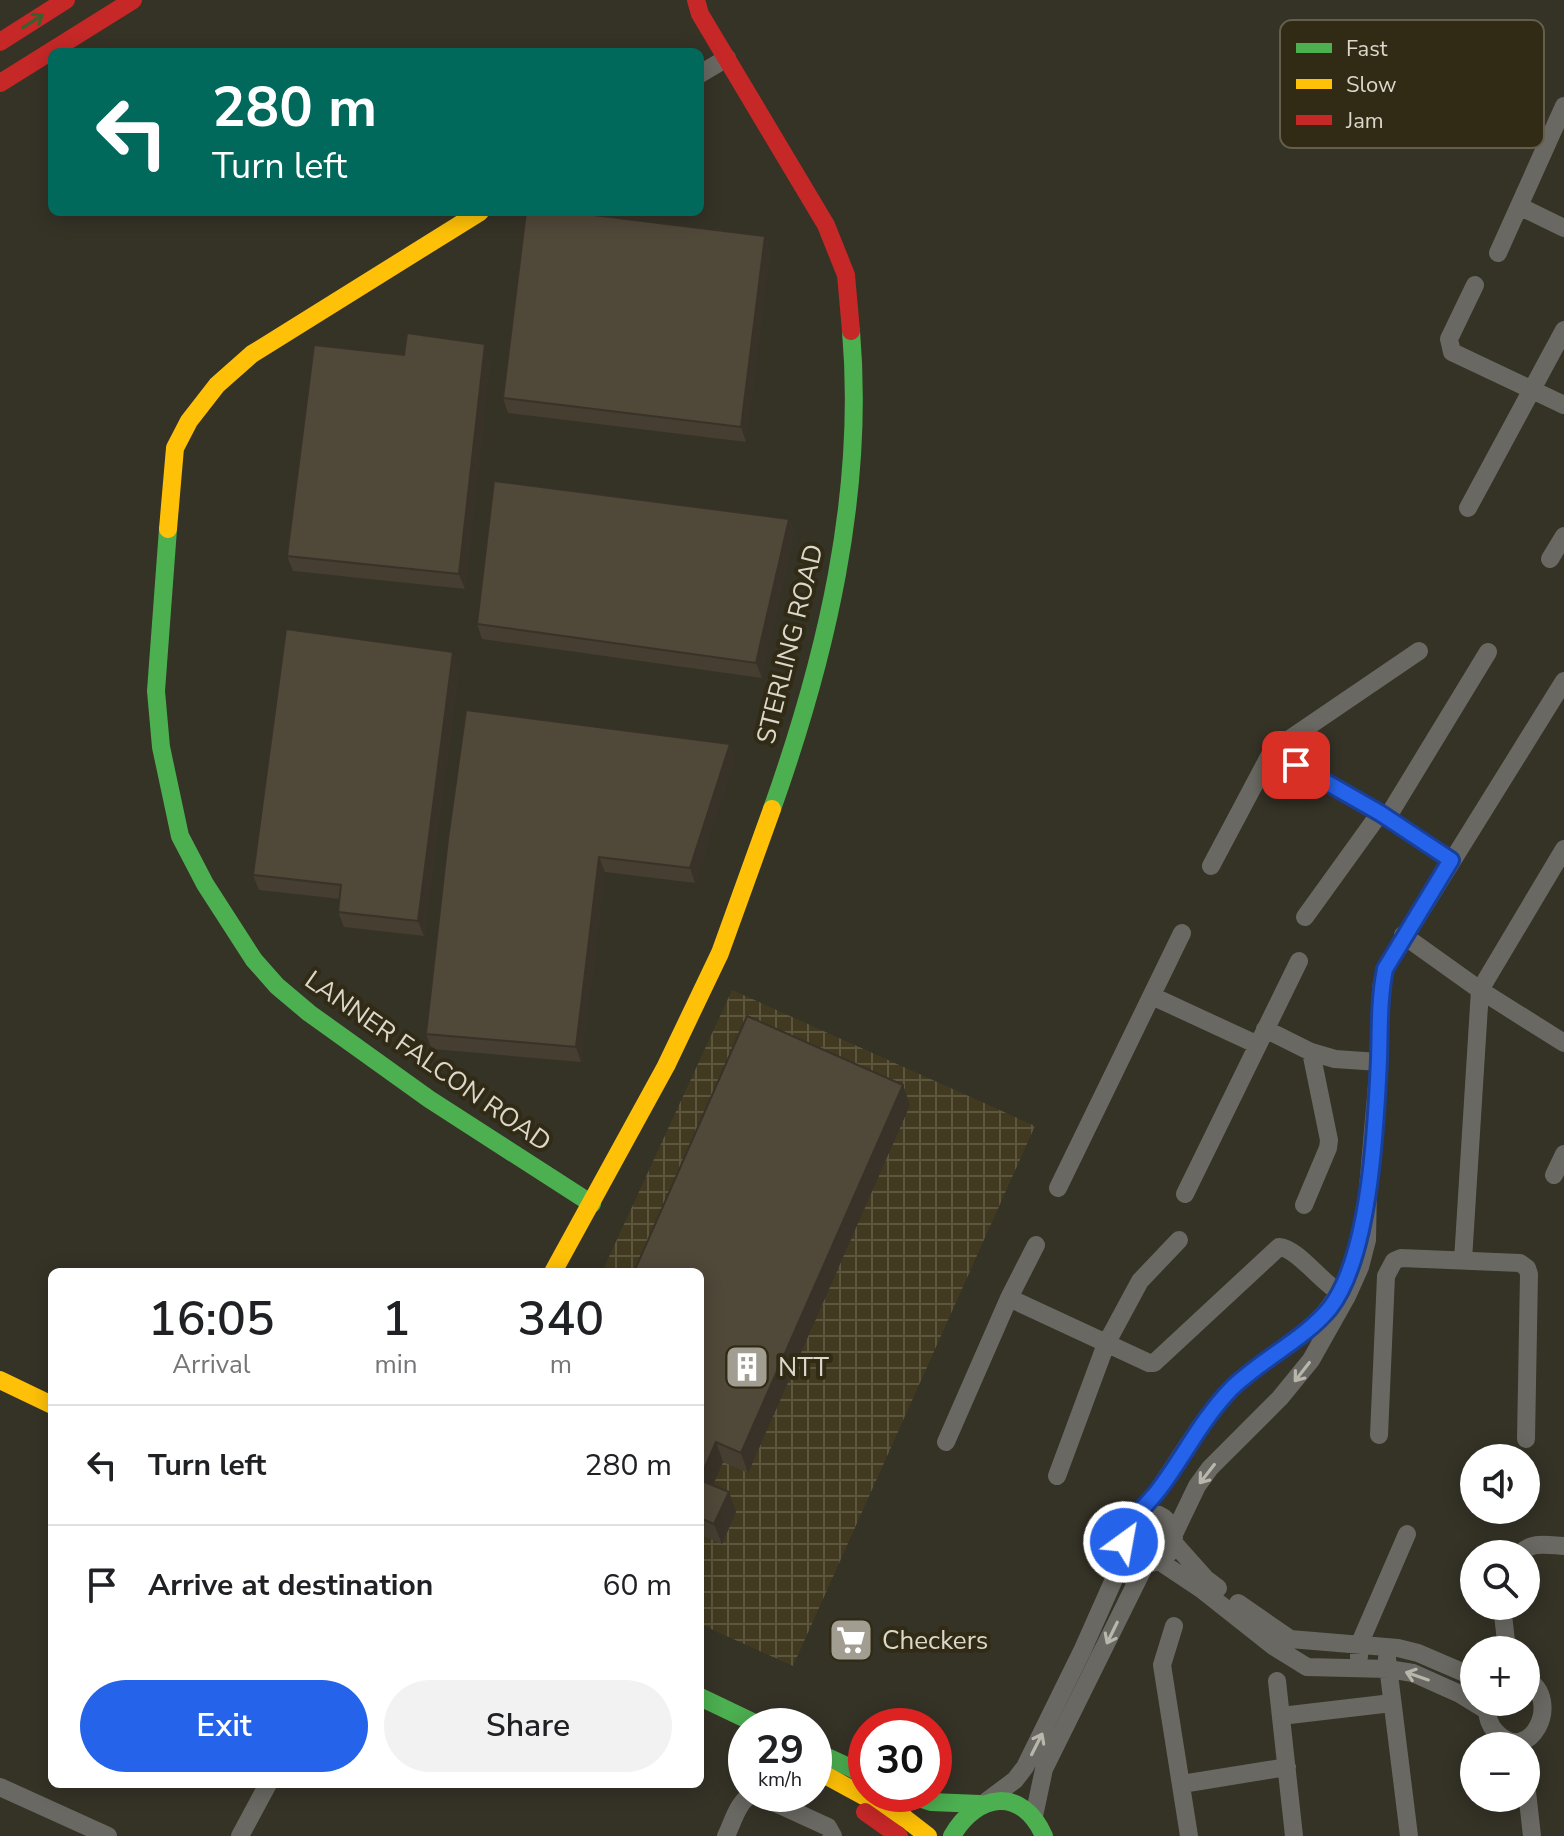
<!DOCTYPE html>
<html lang="en">
<head>
<meta charset="utf-8">
<style>
	:root { --surface:#fff; --page:#f2f2f2; --text:#202124; --muted:#757577; --line:#e0e0e0; --accent:#2563eb }
	body { margin:0; font-family:"Nunito Sans",sans-serif; background:var(--page); color:var(--text); height:100vh; display:flex; flex-direction:column; font-size:30px; white-space:nowrap }
	* { box-sizing:border-box; margin:0 }
	p { font-size:26px; color:var(--muted) }
	.icon { flex:none; width:44px; height:44px; fill:none; stroke:currentColor; stroke-width:2; stroke-linecap:round; stroke-linejoin:round }
	.map { position:relative; flex:1; overflow:hidden }
	.details { position:absolute; left:48px; top:1268px; width:656px; height:520px; display:flex; flex-direction:column; background:var(--surface); border-radius:12px; box-shadow:0 4px 20px #0003 }
	.details>* { flex:none }
	.hud { position:absolute; left:48px; top:48px; width:656px; height:168px; border-radius:12px; box-shadow:0 4px 20px #0003; background:#00695c; color:#fff; overflow:hidden }
	.fabs { position:absolute; left:1460px; top:1444px; display:grid; gap:16px }
	.fabs a { display:grid; place-items:center; width:80px; height:80px; border-radius:50%; background:var(--surface); box-shadow:0 4px 20px #0003; font-size:40px }
	.speed { position:absolute; left:728px; top:1708px; display:flex; gap:16px; font-size:40px; font-weight:700; text-align:center }
	.speed>* { display:grid; place-content:center; width:104px; height:104px; border-radius:50%; background:var(--surface); box-shadow:0 4px 20px #0003; line-height:1 }
	.speed small { font-size:20px; font-weight:400 }
	.speed .limit { border:12px solid #d22; background:#fff; color:#111 }
	.pin { position:absolute; display:grid; place-items:center; width:68px; height:68px; color:#fff; margin:-34px; border-radius:16px; box-shadow:0 4px 12px #0006 }
	.me { position:absolute; width:88px; margin:-44px; rotate:32deg; stroke-linejoin:round; filter:drop-shadow(0 0 6px #0008) }
	.turn { display:flex; align-items:center; gap:28px; height:168px; padding:0 32px; font-size:36px }
	.turn .icon { width:104px; height:104px; stroke-width:2.5 }
	.turn b { display:block; font-size:56px; line-height:68px }
	.eta { display:flex; justify-content:space-evenly; align-items:center; height:136px; text-align:center }
	.eta b { font-size:48px; font-weight:600; line-height:56px }
	.primary-button { display:flex; gap:16px; margin-top:auto; padding:16px 32px }
	.primary-button a { flex:1; height:92px; border-radius:48px; background:var(--accent); color:#fff; font-size:32px; font-weight:600; line-height:92px; text-align:center }
	.primary-button a+a { background:var(--page); color:var(--text) }
	ul { padding:0; list-style:none }
	li { display:flex; align-items:center; gap:24px; height:120px; padding:0 32px; border-top:2px solid var(--line) }
	li div { flex:1 }
	li b { display:block; font-size:30px }
	li em { font-style:normal }
	.map>svg:first-child { display:block }
	.industrial { fill:url(#industrial-grid) }
	.lines { fill:none; stroke-linecap:round; stroke-linejoin:round }
	.street { stroke:#696862; stroke-width:18 }
	.fast { stroke:#4caf50; stroke-width:18 }
	.slow { stroke:#ffc107; stroke-width:18 }
	.jam { stroke:#c62828; stroke-width:18 }
	.wall { fill:#453e31 }
	.shaded-wall { fill:#383228 }
	.building { fill:#504839; stroke:#383228; stroke-width:2 }
	.oneway { stroke:#3c602d }
	.oneway2 { stroke:#b9b6ac }
	.route-casing { stroke:#184099; stroke-width:20 }
	.route { stroke:#2563eb; stroke-width:14 }
	.labels { text-anchor:middle; dominant-baseline:central; stroke-width:8; stroke-linejoin:round; paint-order:stroke }
	.street-label { font-size:26px; fill:#dbd7cb; stroke:#312b16 }
	.poi-label { font-size:26px; fill:#dbd7cb; stroke:#312b16; text-anchor:start }
	.key { fill:#312b16; stroke:#645f4c; stroke-width:2 }
	.key-label { font-size:22px; fill:#dbd7cb }
</style>
</head>
<body>
<div class="map">
<svg width="1564" height="1836" viewBox="0 0 1564 1836">
	<defs>
		<pattern id="industrial-grid" width="8" height="8" patternUnits="userSpaceOnUse" patternTransform="scale(2)"><rect width="8" height="8" fill="#413a20"/><path d="M0 4h8M4 0v8" fill="none" stroke="#5c563f"/></pattern>
	</defs>
	<rect width="100%" height="100%" fill="#353226"/>
	<path class="industrial" d="M 732,990 L 1035,1126 L 793,1666 L 700,1624 L 700,1272 L 602,1272 Z"/>
	<g class="lines">
		<path class="street" d="M 700,74 L 727,58
			M 1519,206 L 1564,228
			M 1498,253 L 1564,106
			M 1475,285 L 1449,339 L 1452,352 L 1564,405
			M 1468,508 L 1564,330
			M 1550,559 L 1564,536
			M 1272,751 L 1419,651
			M 1387,818 L 1488,652
			M 1211,866 L 1272,751 L 1380,813 L 1451,860
			M 1305,917 L 1380,813
			M 1403,935 L 1480,990 L 1564,1043
			M 1152,996 L 1258,1045
			M 1265,1029 L 1311,1052 L 1335,1059 L 1379,1062
			M 1554,1175 L 1564,1154
			M 1058,1188 L 1182,933
			M 1185,1194 L 1299,961
			M 1304,1205 L 1328,1148 L 1329,1140 L 1311,1052
			M 1463,1260 L 1480,990 L 1564,849
			M 1009,1298 L 1149,1363 L 1154,1363 L 1279,1247 C 1297,1248 1321,1282 1339,1292
			M 1379,1435 L 1386,1276 L 1394,1261 L 1401,1258 L 1520,1263 L 1527,1268 L 1529,1274 L 1526,1439
			M 946,1442 L 1009,1298 L 1036,1245
			M 1057,1476 L 1106,1344 L 1140,1281 L 1179,1240
			M1124 1538a25 25 0 1 1 50 0a25 25 0 1 1-50 0Z
			M 1140,1515 C 1172,1474 1195,1426 1231,1389 C 1260,1360 1316,1332 1334,1300
			M 1173,1536 L 1197,1486 L 1210,1468 L 1280,1398 L 1311,1360 L 1347,1296 L 1360,1267 L 1367,1240 L 1368,1188 L 1379,1062 L 1381,988 L 1385,969 L 1564,681
			M 1173,1542 L 1206,1579 L 1218,1588
			M 1519,1554 C 1532,1541 1547,1545 1564,1546
			M 1159,1561 L 1201,1589 L 1273,1646 L 1307,1667 L 1388,1669 L 1413,1673 L 1460,1694 L 1486,1710
			M 1238,1603 L 1290,1639 L 1398,1648 L 1418,1653 L 1474,1677
			M 1502,1606 L 1507,1650
			M 1174,1626 L 1162,1665 L 1189,1836
			M 1359,1657 L 1359,1645 L 1407,1534
			M 1387,1658 L 1409,1836
			M 1277,1681 L 1294,1836
			M 1488,1702 C 1486,1713 1488,1723 1495,1731 C 1529,1769 1564,1700 1526,1679
			M 1281,1716 L 1392,1703
			M 1526,1783 L 1532,1836
			M 1182,1784 L 1287,1767
			M 0,1787 L 108,1836
			M 756,1794 L 828,1827 L 833,1836
			M 987,1801 L 1015,1780 L 1025,1767 L 1083,1649 L 1127,1550
			M 1034,1816 L 1044,1769 L 1146,1563
			M 240,1836 L 268,1784
			M 726,1836 C 733,1822 738,1800 753,1794"/>
		<path class="fast" d="M 168,529 L 156,691 L 161,747 L 180,836 L 205,884 L 254,960 L 277,986 L 309,1013 L 429,1099 L 592,1204
			M 772,809 C 826,657 865,494 851,331
			M 700,1697 L 761,1726
			M 814,1751 L 866,1775
			M 907,1794 L 931,1802 L 980,1804
			M 952,1836 C 977,1793 1022,1786 1044,1836"/>
		<path class="slow" d="M 168,529 L 175,448 L 189,421 L 217,385 L 252,354 L 480,212
			M 553,1272 L 666,1066 L 720,953 L 772,809
			M 0,1380 L 52,1405
			M 814,1769 L 906,1819 L 928,1836"/>
		<path class="jam" d="M 696,0 L 700,14 L 826,225 L 846,275 L 851,331
			M 0,42 L 66,0
			M 0,83 L 133,0
			M 865,1812 L 899,1836"/>
	</g>
	<path class="wall" d="M 765,236 L 770,251 L 746,442 L 508,413 L 503,398 Z
		M 404,355 L 490,359 L 465,589 L 293,571 L 287,556 Z
		M 789,519 L 794,534 L 762,678 L 482,639 L 477,624 Z
		M 453,652 L 459,667 L 424,936 L 344,927 L 338,912 L 340,899 L 259,890 L 253,875 Z
		M 730,744 L 735,759 L 695,883 L 605,872 L 581,1062 L 432,1049 L 426,1034 L 448,839 Z
		M 903,1085 L 910,1105 L 748,1473 L 723,1462 L 713,1485 L 729,1492 L 736,1512 L 722,1544 L 700,1535 L 700,1272 Z"/>
	<path class="shaded-wall" d="M 765,236 L 770,251 L 746,442 L 741,427 Z
		M 485,344 L 490,359 L 465,589 L 459,574 Z
		M 789,519 L 794,534 L 762,678 L 756,663 Z
		M 453,652 L 459,667 L 424,936 L 418,921 Z
		M 730,744 L 735,759 L 695,883 L 690,868 Z
		M 599,857 L 605,872 L 581,1062 L 576,1047 Z
		M 903,1085 L 910,1105 L 748,1473 L 741,1453 Z
		M 716,1442 L 723,1462 L 707,1499 L 700,1478 Z
		M 729,1492 L 736,1512 L 722,1544 L 714,1524 Z"/>
	<path class="building" d="M 526,212 L 569,212 L 765,236 L 741,427 L 503,398 Z
		M 407,333 L 485,344 L 459,574 L 287,556 L 314,345 L 404,355 Z
		M 494,481 L 789,519 L 756,663 L 477,624 Z
		M 286,629 L 453,652 L 418,921 L 338,912 L 341,885 L 253,875 Z
		M 466,710 L 730,744 L 690,868 L 599,857 L 576,1047 L 426,1034 L 448,839 Z
		M 747,1016 L 903,1085 L 741,1453 L 716,1442 L 700,1478 L 700,1272 L 634,1272 Z
		M 700,1480 L 729,1492 L 714,1524 L 700,1518 Z"/>
	<defs><path id="oneway-shaft" d="M-6 0H5M1.5-3L5.5 0L1.5 3" fill="none" stroke-width="1.6" stroke-linecap="round" stroke-linejoin="round" transform="scale(2)"/></defs>
	<use class="oneway" href="#oneway-shaft" transform="translate(33 21) rotate(-33)"/>
	<g class="oneway2">
		<use href="#oneway-shaft" transform="translate(1302 1372) rotate(128)"/>
		<use href="#oneway-shaft" transform="translate(1207 1474) rotate(128)"/>
		<use href="#oneway-shaft" transform="translate(1112 1633) rotate(116)"/>
		<use href="#oneway-shaft" transform="translate(1417 1676) rotate(-161)"/>
		<use href="#oneway-shaft" transform="translate(1037 1744) rotate(-63)"/>
	</g>
	<g class="lines">
		<g class="route-casing">
			<path id="route" d="M 1124,1542 C 1125,1521 1148,1505 1160,1488 C 1184,1456 1202,1419 1231,1389 C 1260,1360 1305,1339 1330,1308 C 1370,1256 1376,1126 1379,1060 C 1380,1029 1379,999 1385,969 L 1451,860 L 1380,813 L 1296,765"/>
		</g>
		<use href="#route" class="route"/>
	</g>
	<defs>
		<g id="building-square" transform="scale(2.3)"><rect x="-9" y="-9" width="18" height="18" rx="4" fill="#a19d91" stroke="#312b16"/><path d="M-4-6H4V6H1V3H-1V6H-4ZM-2.5-4.3h1.7v1.8h-1.7ZM.8-4.3h1.7v1.8H.8ZM-2.5-1h1.7V.8h-1.7ZM.8-1h1.7V.8H.8Z" fill="#fff"/></g>
		<g id="supermarket-square" transform="scale(2.3)"><rect x="-9" y="-9" width="18" height="18" rx="4" fill="#a19d91" stroke="#312b16"/><path d="M-6-5.5h2.5l.6 2H6L4.5 2H-2.5L-4.4-4H-6ZM-1.5 3.2a1.3 1.3 0 1 0 .1 0ZM3 3.2a1.3 1.3 0 1 0 .1 0Z" fill="#fff"/></g>
	</defs>
	<g fill-rule="evenodd">
		<use href="#building-square" x="747" y="1367"/>
		<use href="#supermarket-square" x="851" y="1640"/>
	</g>
	<g class="labels">
		<g class="street-label">
			<text transform="translate(790 644) rotate(-76)">STERLING ROAD</text>
			<text transform="translate(428 1061) rotate(35)">LANNER FALCON ROAD</text>
		</g>
		<g class="poi-label">
			<text x="778" y="1367">NTT</text>
			<text x="882" y="1640">Checkers</text>
		</g>
	</g>
	<rect x="1280" y="20" width="264" height="128" rx="12" class="key"/>
	<rect x="1296" y="43" width="36" height="10" fill="#4caf50"/>
	<rect x="1296" y="79" width="36" height="10" fill="#ffc107"/>
	<rect x="1296" y="115" width="36" height="10" fill="#c62828"/>
	<g class="key-label">
		<text x="1346" y="56">Fast</text>
		<text x="1346" y="92">Slow</text>
		<text x="1346" y="128">Jam</text>
	</g>
</svg>
<div class="fabs">
<a><svg class="icon" aria-label="sound" viewBox="0 0 24 24"><path d="M4 9h4l5-4v14l-5-4H4zM17 9q2 3 0 6"/></svg></a>
<a><svg class="icon" aria-label="search" viewBox="0 0 24 24"><circle cx="10" cy="10" r="6"/><path d="M15 15l6 6"/></svg></a>
<a>+</a>
<a>−</a>
</div>
<div class="speed"><div>29<small>km/h</small></div><div class="limit">30</div></div>
<div class="pin" style="left:1296px;top:765px;background:#d93025"><svg class="icon" aria-label="arrive" viewBox="0 0 24 24"><path d="M6 21V4h12l-3 4 3 4H6"/></svg></div>
<svg class="me" style="left:1124px;top:1542px" viewBox="-20 -20 40 40"><circle r="17" fill="#2563eb" stroke="#fff" stroke-width="3"/><path d="M0-11L8 9 0 5-8 9z" fill="#fff"/></svg>
<div class="hud">
<div class="turn"><svg class="icon" aria-label="left" viewBox="0 0 24 24"><path d="M17 20v-9H6M10 6l-5 5 5 5"/></svg><div><b>280 m</b>Turn left</div></div>
</div>
<section class="details">
<div class="eta">
<div><b>16:05</b><p>Arrival</p></div>
<div><b>1</b><p>min</p></div>
<div><b>340</b><p>m</p></div>
</div>
<ul>
<li><svg class="icon" aria-label="left" viewBox="0 0 24 24"><path d="M17 20v-9H6M10 6l-5 5 5 5"/></svg><div><b>Turn left</b></div><em>280 m</em></li>
<li><svg class="icon" aria-label="arrive" viewBox="0 0 24 24"><path d="M6 21V4h12l-3 4 3 4H6"/></svg><div><b>Arrive at destination</b></div><em>60 m</em></li>
</ul>
<div class="primary-button"><a>Exit</a><a>Share</a></div>
</section>
</div>
</body>
</html>
